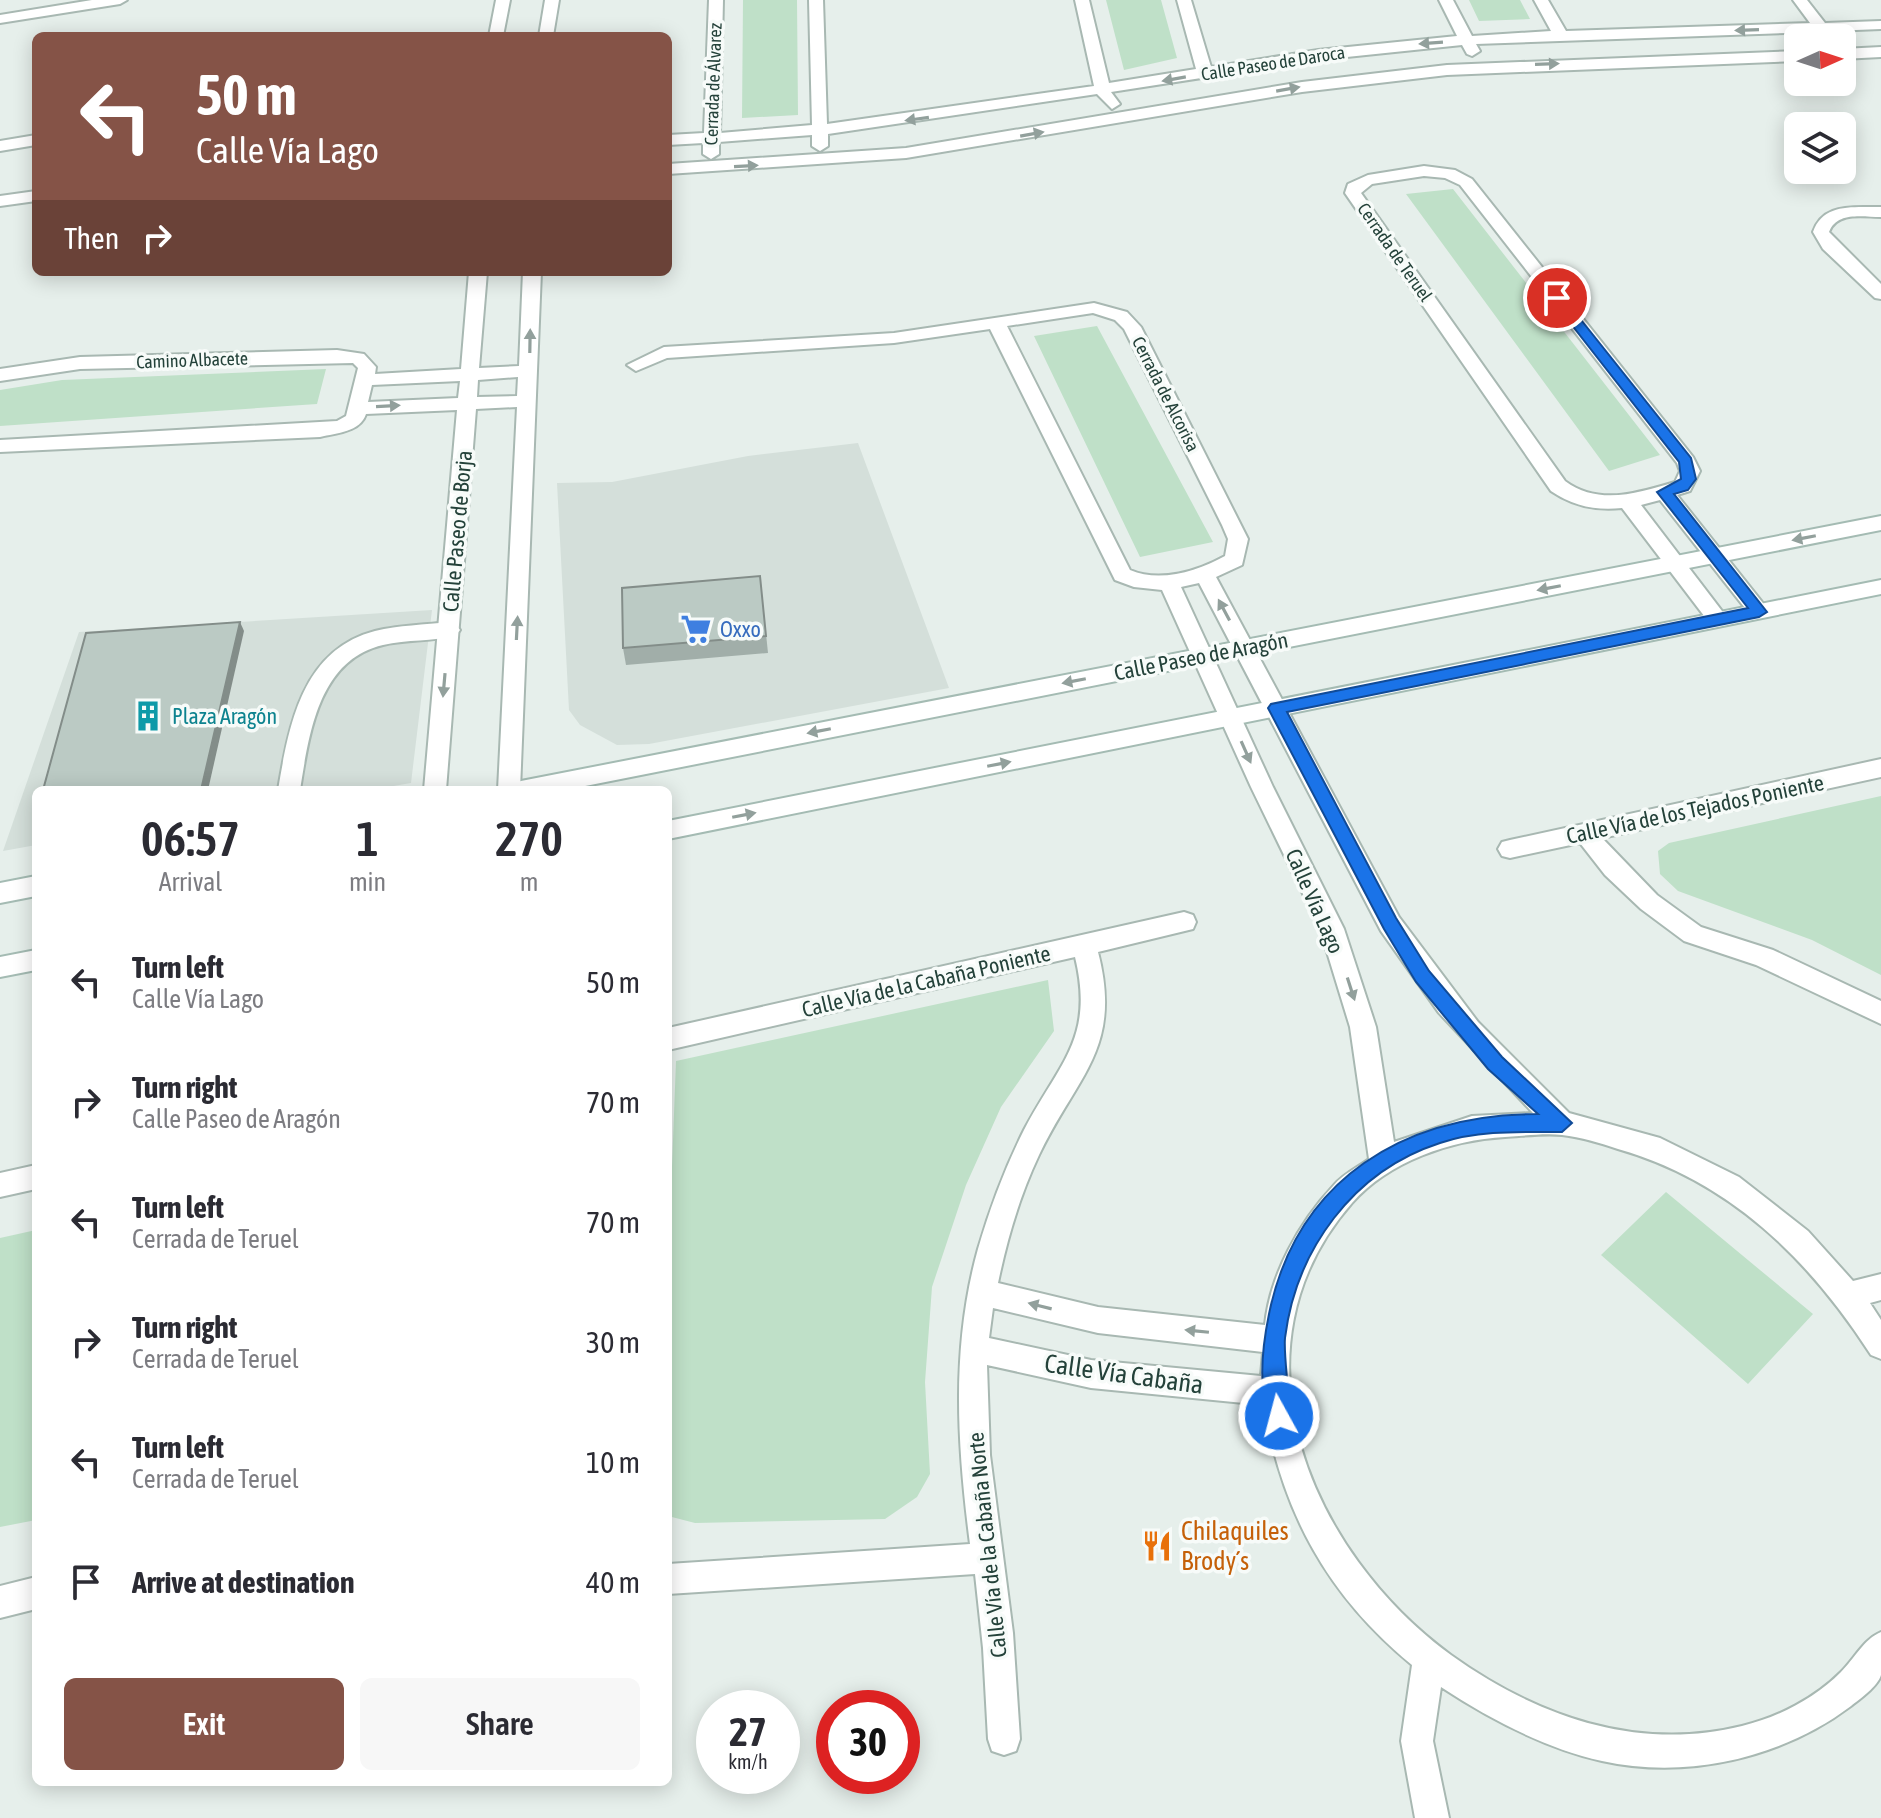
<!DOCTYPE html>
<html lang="en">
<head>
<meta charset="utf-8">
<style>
	:root { --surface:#fff; --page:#f7f7f7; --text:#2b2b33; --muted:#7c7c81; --accent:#855347 }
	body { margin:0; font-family:"Asap Condensed",sans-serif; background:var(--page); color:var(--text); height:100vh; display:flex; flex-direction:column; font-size:30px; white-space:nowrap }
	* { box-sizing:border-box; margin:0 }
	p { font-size:26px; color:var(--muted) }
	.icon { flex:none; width:44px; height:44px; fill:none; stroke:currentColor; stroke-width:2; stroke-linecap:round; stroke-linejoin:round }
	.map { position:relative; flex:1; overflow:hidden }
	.sheet { position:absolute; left:32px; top:786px; width:640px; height:1000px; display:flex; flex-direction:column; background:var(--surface); border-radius:12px; box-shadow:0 4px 20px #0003 }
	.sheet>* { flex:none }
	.banner { position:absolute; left:32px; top:32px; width:640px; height:244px; border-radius:12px; box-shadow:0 4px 20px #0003; background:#855347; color:#fff; overflow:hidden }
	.needle { width:52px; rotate:87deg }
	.fabs { position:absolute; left:1784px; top:24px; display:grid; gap:16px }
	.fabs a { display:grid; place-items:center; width:72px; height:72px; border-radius:12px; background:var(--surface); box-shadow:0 4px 20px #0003; font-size:40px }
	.speed { position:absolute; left:696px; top:1690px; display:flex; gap:16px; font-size:40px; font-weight:700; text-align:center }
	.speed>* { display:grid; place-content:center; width:104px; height:104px; border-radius:50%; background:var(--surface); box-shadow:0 4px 20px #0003; line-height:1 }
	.speed small { font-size:20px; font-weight:400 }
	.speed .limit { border:12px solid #d22; background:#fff; color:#111 }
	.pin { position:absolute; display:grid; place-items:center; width:68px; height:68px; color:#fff; margin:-34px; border:4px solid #fff; border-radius:50%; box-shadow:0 2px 8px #0007 }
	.me { position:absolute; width:88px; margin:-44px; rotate:353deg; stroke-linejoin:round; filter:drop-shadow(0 0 6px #0008) }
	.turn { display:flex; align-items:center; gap:28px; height:168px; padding:0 32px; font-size:36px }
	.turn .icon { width:104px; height:104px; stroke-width:2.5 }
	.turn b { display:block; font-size:56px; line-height:68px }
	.then { display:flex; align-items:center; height:76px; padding:0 32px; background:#0003; gap:16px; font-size:30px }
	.eta { display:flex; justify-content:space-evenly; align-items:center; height:136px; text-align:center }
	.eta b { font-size:48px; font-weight:600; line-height:56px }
	.cta { display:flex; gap:16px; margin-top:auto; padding:16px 32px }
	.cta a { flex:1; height:92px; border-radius:12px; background:var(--accent); color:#fff; font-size:32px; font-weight:600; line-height:92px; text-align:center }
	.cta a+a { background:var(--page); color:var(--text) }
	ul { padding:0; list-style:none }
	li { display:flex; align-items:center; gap:24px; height:120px; padding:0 32px }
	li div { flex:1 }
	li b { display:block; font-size:30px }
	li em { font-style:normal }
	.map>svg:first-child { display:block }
	.built { fill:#d4dfda }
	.green { fill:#bfe0c8 }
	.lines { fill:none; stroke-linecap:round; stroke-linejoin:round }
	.lane-casing { stroke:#a8b8b2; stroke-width:4 }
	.street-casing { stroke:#a8b8b2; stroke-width:4 }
	.secondary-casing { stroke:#a4bbb3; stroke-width:4 }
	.lane { fill:#fff; fill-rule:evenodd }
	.street { fill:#fff; fill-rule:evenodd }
	.secondary { fill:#fff; fill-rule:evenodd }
	.wall { fill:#a1aea9 }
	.shaded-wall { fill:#838d89 }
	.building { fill:#bbcac4; stroke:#838d89; stroke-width:2 }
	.oneway { fill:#92a09c }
	.route { fill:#1a73e8; stroke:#114b97; stroke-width:2 }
	.labels { text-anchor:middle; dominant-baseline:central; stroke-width:7; stroke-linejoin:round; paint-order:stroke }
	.far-street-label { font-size:18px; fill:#24423a; stroke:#f7fbf9 }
	.street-label { font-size:22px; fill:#24423a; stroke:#f7fbf9 }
	.shop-label { font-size:22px; fill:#366cbe; stroke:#f7fbf9; text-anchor:start }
	.culture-label { font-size:22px; fill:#0d838f; stroke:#f7fbf9; text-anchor:start }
	.near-street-label { font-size:26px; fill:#24423a; stroke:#f7fbf9 }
	.near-food-label { font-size:26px; fill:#c56008; stroke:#f7fbf9; text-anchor:start }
</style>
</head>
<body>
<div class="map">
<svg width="1881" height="1818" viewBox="0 0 1881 1818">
	<rect width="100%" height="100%" fill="#e6efeb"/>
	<path class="built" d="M 858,443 L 949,688 L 649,744 L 617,745 L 580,725 L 569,710 L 557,483 L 612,482 L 748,456 Z
		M 432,610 L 411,783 L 370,790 L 36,790 L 36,845 L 3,851 L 79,632 Z"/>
	<path class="green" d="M 743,0 L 797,0 L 798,115 L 742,118 Z
		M 1106,0 L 1161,0 L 1177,58 L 1124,70 Z
		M 1469,0 L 1520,0 L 1530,19 L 1479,21 Z
		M 1453,189 L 1660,455 L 1609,471 L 1406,194 Z
		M 1097,326 L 1213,542 L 1140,557 L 1034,336 Z
		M 326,369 L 317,404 L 0,426 L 0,390 L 62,380 Z
		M 1881,796 L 1881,975 L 1812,940 L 1678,891 L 1660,874 L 1658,851 L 1669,843 Z
		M 1048,980 L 1054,1031 L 1001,1107 L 966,1185 L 932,1287 L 925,1382 L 930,1474 L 917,1497 L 885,1519 L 695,1523 L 668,1516 L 668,1273 L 676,1061 Z
		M 1666,1192 L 1813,1314 L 1748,1384 L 1601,1255 Z
		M 36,1230 L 36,1520 L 0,1527 L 0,1238 Z"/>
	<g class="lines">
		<g class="lane-casing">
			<path id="lane" d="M 449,622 L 456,625 L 460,630 L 456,635 C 433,642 407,639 383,645 C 318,660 309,735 300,790 L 278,790 C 289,725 302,650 375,631 C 399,625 424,625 449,622 Z"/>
		</g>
		<g class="street-casing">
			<path id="street" d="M 92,0 L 127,0 L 120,4 L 0,23 L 0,15 Z
				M 496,0 L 510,0 L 503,36 L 489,36 Z
				M 545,0 L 559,0 L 553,36 L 539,36 Z
				M 709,0 L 723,0 L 720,133 L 812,125 L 809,0 L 823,0 L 827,124 L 1094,86 L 1075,0 L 1089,0 L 1109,83 L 1196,69 L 1177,0 L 1191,0 L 1211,67 L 1318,50 L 1457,36 L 1439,0 L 1453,0 L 1472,36 L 1551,31 L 1534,0 L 1548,0 L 1566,31 L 1810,23 L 1793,0 L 1807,0 L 1825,23 L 1881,21 L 1881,29 L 1831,31 L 1835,38 L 1821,38 L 1816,32 L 1476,44 L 1480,51 L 1472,56 L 1467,54 L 1462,45 L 1318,60 L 1111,92 L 1120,104 L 1112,109 L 1097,94 L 828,134 L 828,146 L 820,151 L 812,146 L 812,135 L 719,142 L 719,154 L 711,159 L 703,154 L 703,143 L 668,145 L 668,135 L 704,133 Z
				M 1881,47 L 1881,57 L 1842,59 L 1842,49 Z
				M 1798,51 L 1798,61 L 1447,75 L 1302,92 L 906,158 L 668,174 L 668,164 L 906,148 L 1302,82 L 1447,65 Z
				M 36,135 L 36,145 L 0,151 L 0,141 Z
				M 1424,166 L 1455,170 L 1472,179 L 1693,457 L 1700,471 L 1690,491 L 1677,495 L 1766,607 L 1769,612 L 1766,617 L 1752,617 L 1660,500 L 1641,505 L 1725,615 L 1728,620 L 1725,625 L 1711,625 L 1622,508 C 1596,511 1573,506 1551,491 L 1345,193 L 1348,184 L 1368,175 ZM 1424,176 L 1445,178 L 1460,185 L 1677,463 L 1680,471 L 1675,482 C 1638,493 1599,506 1565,481 L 1361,193 L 1372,184 Z
				M 36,191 L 36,201 L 0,206 L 0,196 Z
				M 1863,207 L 1881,207 L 1881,217 C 1863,217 1837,211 1829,232 L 1881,284 L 1881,299 L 1875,298 L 1823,249 L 1813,232 C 1821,209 1841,207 1863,207 Z
				M 469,272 L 487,272 L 479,368 L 519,366 L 523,272 L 541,272 L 520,790 L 498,790 L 517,407 L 476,409 L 446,790 L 424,790 L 457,410 L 366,414 C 360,432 337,433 320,437 L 0,452 L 0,440 L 337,421 L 346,416 L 358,368 L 353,363 L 80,369 L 0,381 L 0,369 L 80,357 L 337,350 L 364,354 L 376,367 L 375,374 L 461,369 ZM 518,377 L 517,396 L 477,397 L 478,380 ZM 460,381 L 458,398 L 368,402 L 372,385 Z
				M 1094,303 L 1127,312 L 1141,327 L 1248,539 L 1242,565 L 1216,577 L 1399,917 L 1478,1022 L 1569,1113 L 1660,1138 L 1739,1177 L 1808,1231 L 1853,1281 L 1881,1274 L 1881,1300 L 1870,1303 L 1881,1320 L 1881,1359 L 1871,1355 C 1809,1259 1730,1181 1618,1149 C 1600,1143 1581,1137 1562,1135 C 1544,1133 1524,1136 1505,1137 C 1451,1140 1389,1161 1352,1203 C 1223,1350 1311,1553 1451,1655 C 1536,1716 1637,1752 1742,1726 C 1779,1717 1815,1698 1841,1672 C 1855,1658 1864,1639 1881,1632 C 1881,1644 1881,1663 1881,1675 C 1878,1686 1860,1699 1851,1706 C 1782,1758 1687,1780 1602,1761 C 1544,1748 1490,1719 1441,1687 L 1433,1741 L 1449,1818 L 1415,1818 L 1401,1741 L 1412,1665 C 1328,1596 1282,1513 1264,1405 L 1091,1388 L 987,1365 L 990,1455 L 1013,1633 L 1020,1739 L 1016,1751 L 1004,1755 L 992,1751 L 988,1739 L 983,1648 L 975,1574 L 668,1594 L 668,1564 L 970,1544 C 957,1444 951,1346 978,1249 C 990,1208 1005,1168 1024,1130 C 1059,1063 1095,1039 1075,957 L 668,1050 L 668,1028 L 1184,912 L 1193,915 L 1196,922 L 1193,929 L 1098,952 C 1123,1049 1077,1075 1039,1155 C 1020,1195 1007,1239 998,1283 L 1098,1307 L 1265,1325 C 1270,1275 1299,1222 1334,1185 C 1343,1174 1358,1167 1369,1159 L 1350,1027 L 1320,929 L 1251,787 L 1162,590 L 1134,587 L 1115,580 L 990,329 L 894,343 L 667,358 L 636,371 L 627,365 L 664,347 L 894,333 ZM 1093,313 L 1115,320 L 1124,329 L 1222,525 L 1228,539 L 1225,556 C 1198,571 1160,583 1130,570 L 1007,326 ZM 1199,583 L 1381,931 L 1439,1013 L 1533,1113 L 1472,1116 L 1394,1142 L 1376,1027 L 1344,929 L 1273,787 L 1181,587 ZM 993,1308 L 1098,1333 L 1263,1352 L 1261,1376 L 1091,1360 L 989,1338 Z
				M 1881,759 L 1881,777 L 1602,838 L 1657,895 L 1701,927 L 1773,950 L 1881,1001 L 1881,1024 L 1756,965 L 1684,941 L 1641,909 L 1605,875 L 1580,843 L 1510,858 L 1502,856 L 1498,849 L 1502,842 L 1510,840 Z
				M 36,1165 L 36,1189 L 0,1197 L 0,1173 Z
				M 36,1577 L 36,1609 L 0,1618 L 0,1586 Z"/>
		</g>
		<g class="secondary-casing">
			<path id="secondary" d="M 1881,516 L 1881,530 L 565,790 L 510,790 L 513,784 L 521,781 Z
				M 1881,580 L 1881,594 L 668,839 L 668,821 Z
				M 36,876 L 36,896 L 0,903 L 0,883 Z
				M 36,950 L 36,970 L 0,977 L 0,957 Z"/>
		</g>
		<use href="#lane" class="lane"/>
		<use href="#street" class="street"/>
		<use href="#secondary" class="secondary"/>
	</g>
	<path class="wall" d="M 760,576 L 768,653 L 626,665 L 623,648 Z"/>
	<path class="shaded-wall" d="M 240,622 L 244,631 L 208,790 L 201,790 Z"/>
	<path class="building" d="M 760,576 L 766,636 L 623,648 L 622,588 Z
		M 240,622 L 201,790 L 43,790 L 86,633 Z"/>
	<defs><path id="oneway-solid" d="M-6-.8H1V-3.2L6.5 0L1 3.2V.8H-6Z" transform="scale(2)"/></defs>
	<g class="oneway">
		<use href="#oneway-solid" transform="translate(1747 30) rotate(178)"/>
		<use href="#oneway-solid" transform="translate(1431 43) rotate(176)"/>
		<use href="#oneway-solid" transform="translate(1547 64) rotate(-2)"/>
		<use href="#oneway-solid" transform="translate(1174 79) rotate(170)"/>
		<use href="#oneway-solid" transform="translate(1288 89) rotate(-10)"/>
		<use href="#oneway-solid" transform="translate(917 119) rotate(172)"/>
		<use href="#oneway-solid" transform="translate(1032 134) rotate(-10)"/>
		<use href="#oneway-solid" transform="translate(746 166) rotate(-3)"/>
		<use href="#oneway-solid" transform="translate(530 341) rotate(-89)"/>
		<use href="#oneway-solid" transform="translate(388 406) rotate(-3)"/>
		<use href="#oneway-solid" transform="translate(1804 538) rotate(169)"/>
		<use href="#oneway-solid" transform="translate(1549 588) rotate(169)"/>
		<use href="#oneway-solid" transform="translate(1224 610) rotate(-118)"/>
		<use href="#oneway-solid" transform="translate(517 628) rotate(-87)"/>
		<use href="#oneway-solid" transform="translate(1074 681) rotate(169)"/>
		<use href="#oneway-solid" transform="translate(444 685) rotate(95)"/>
		<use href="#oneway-solid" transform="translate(819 731) rotate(169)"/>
		<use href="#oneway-solid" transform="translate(1246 752) rotate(66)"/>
		<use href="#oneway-solid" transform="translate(999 764) rotate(-11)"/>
		<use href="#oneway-solid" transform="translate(744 815) rotate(-11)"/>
		<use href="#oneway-solid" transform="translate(1351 989) rotate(72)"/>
		<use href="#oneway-solid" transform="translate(1040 1306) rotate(-166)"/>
		<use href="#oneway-solid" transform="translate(1197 1331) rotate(-174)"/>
	</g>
	<path class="route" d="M 1557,294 L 1562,296 L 1691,458 L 1696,479 L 1688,490 L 1674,494 L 1767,612 L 1759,617 L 1287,712 L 1396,918 L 1429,971 L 1502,1057 L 1572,1123 L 1562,1132 C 1521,1132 1479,1130 1440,1143 C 1353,1171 1296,1250 1285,1338 C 1283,1360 1293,1409 1287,1423 L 1279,1427 L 1271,1423 C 1257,1390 1262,1348 1269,1314 C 1297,1178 1405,1114 1538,1114 L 1488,1069 L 1416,982 L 1384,929 L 1268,708 L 1271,704 L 1748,608 L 1657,492 L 1681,479 L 1679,462 L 1553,301 L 1551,298 Z"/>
	<defs>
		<g id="supermarket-bare" transform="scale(2.4)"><path d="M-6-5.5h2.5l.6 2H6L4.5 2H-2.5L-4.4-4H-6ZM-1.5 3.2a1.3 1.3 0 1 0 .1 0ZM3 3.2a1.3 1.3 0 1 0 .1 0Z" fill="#3f7fe0" stroke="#f7fbf9" stroke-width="2.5" paint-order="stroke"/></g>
		<g id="building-bare" transform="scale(2.4)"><path d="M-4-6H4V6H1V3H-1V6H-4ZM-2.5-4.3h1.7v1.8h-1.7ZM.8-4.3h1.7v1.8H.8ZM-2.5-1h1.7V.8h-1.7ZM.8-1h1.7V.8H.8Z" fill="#0f9aa8" stroke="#f7fbf9" stroke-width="2.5" paint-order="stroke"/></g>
		<g id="restaurant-bare" transform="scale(2.4)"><path d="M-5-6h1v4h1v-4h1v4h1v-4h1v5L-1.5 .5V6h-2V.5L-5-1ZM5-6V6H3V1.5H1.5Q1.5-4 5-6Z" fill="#e8710a" stroke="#f7fbf9" stroke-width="2.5" paint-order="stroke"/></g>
	</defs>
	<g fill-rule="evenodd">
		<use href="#supermarket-bare" x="696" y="629"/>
		<use href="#building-bare" x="148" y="716"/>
		<use href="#restaurant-bare" x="1157" y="1546"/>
	</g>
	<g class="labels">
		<g class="far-street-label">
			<text transform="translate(1273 63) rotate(-9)">Calle Paseo de Daroca</text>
			<text transform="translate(713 84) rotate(-88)">Cerrada de Álvarez</text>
			<text transform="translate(1395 252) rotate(55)">Cerrada de Teruel</text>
			<text transform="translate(192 360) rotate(-2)">Camino Albacete</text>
			<text transform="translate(1166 394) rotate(63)">Cerrada de Alcorisa</text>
		</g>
		<g class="street-label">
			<text transform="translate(457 531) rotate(-85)">Calle Paseo de Borja</text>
			<text transform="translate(1201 656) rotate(-11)">Calle Paseo de Aragón</text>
			<text transform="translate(1695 809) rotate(-12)">Calle Vía de los Tejados Poniente</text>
			<text transform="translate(1315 901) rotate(66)">Calle Vía Lago</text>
			<text transform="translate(926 981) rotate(-13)">Calle Vía de la Cabaña Poniente</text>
			<text transform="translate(987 1545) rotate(-96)">Calle Vía de la Cabaña Norte</text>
		</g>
		<g class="shop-label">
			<text x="720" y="629">Oxxo</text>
		</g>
		<g class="culture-label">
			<text x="172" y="716">Plaza Aragón</text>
		</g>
		<g class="near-street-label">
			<text transform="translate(1124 1374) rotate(8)">Calle Vía Cabaña</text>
		</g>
		<g class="near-food-label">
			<text x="1181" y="1531">Chilaquiles<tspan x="1181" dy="30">Brody´s</tspan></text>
		</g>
	</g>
</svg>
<div class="fabs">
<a><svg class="needle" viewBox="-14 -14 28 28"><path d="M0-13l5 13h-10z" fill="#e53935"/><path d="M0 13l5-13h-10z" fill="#7c7c81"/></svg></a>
<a><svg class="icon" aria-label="layers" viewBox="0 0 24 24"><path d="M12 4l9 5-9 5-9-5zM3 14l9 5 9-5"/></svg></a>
</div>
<div class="speed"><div>27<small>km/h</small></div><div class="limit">30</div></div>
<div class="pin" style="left:1557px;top:298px;background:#d93025"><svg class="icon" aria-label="arrive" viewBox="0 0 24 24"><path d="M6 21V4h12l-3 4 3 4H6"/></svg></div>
<svg class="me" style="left:1279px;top:1416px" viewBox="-20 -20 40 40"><circle r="17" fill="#1a73e8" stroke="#fff" stroke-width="3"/><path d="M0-11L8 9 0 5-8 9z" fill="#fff"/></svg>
<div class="banner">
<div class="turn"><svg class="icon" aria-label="left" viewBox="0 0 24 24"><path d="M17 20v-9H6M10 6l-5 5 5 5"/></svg><div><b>50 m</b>Calle Vía Lago</div></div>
<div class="then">Then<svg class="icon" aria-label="right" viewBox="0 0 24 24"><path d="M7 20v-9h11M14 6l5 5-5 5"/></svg></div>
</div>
<section class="sheet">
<div class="eta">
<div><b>06:57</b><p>Arrival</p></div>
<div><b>1</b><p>min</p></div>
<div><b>270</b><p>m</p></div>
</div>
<ul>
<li><svg class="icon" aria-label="left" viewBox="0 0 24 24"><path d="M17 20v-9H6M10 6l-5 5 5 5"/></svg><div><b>Turn left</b><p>Calle Vía Lago</p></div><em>50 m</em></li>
<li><svg class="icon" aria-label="right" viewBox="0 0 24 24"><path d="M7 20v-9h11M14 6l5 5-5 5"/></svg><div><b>Turn right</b><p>Calle Paseo de Aragón</p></div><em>70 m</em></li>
<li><svg class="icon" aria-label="left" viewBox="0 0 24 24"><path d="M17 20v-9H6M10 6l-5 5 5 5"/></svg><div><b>Turn left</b><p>Cerrada de Teruel</p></div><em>70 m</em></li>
<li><svg class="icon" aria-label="right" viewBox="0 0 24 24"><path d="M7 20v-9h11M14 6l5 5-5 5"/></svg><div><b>Turn right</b><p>Cerrada de Teruel</p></div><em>30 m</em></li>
<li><svg class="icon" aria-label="left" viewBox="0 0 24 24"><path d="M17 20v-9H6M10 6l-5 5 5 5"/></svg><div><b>Turn left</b><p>Cerrada de Teruel</p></div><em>10 m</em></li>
<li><svg class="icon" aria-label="arrive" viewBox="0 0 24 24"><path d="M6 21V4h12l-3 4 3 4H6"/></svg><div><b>Arrive at destination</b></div><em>40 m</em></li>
</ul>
<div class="cta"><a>Exit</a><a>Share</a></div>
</section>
</div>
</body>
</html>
